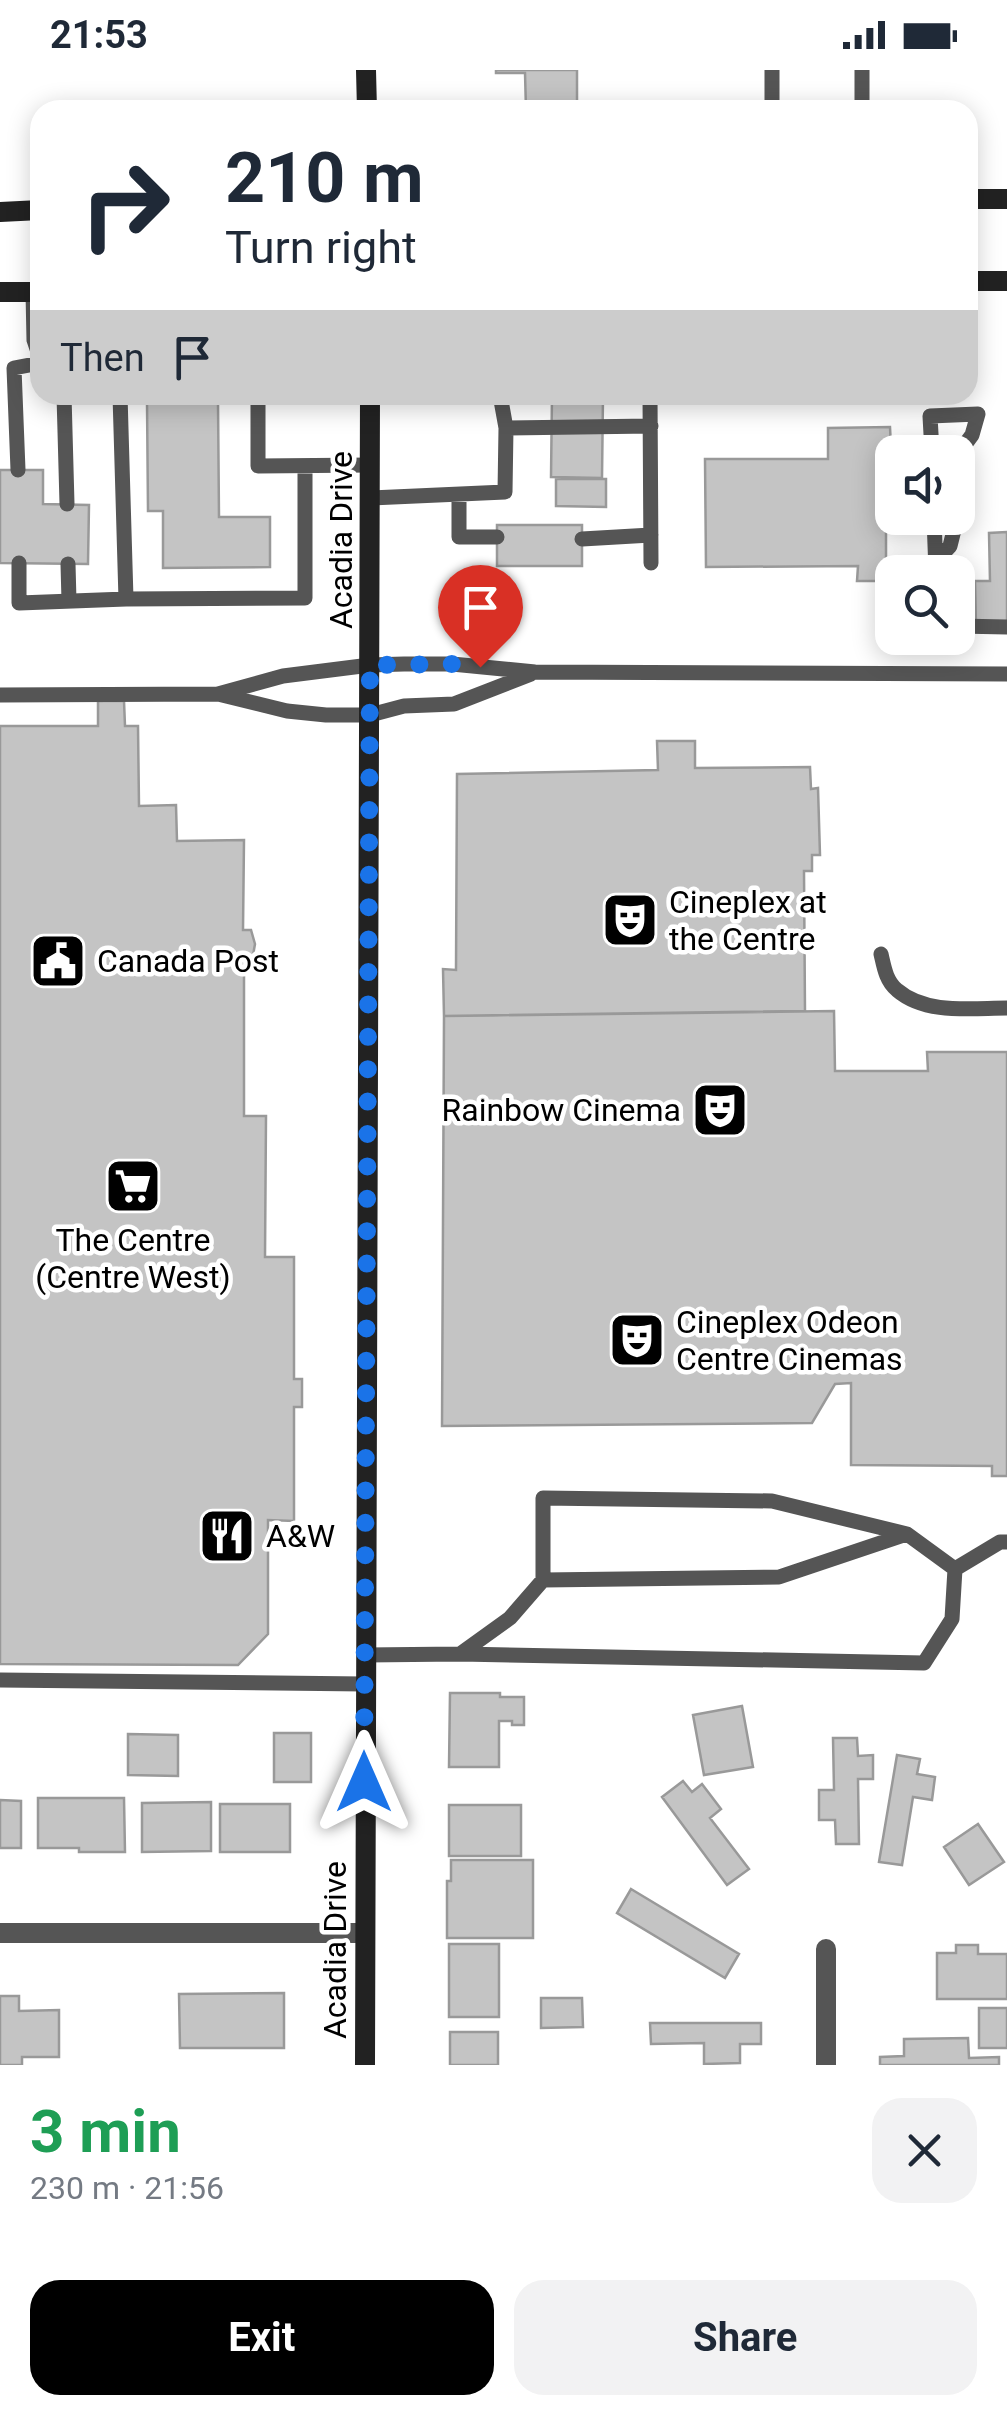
<!DOCTYPE html>
<html lang="en">
<head>
<meta charset="utf-8">
<style>
	:root { --surface:#fff; --page:#f2f2f3; --text:#1f2937; --muted:#747a83; --accent:#000 }
	body { margin:0; font-family:Roboto,sans-serif; background:var(--page); color:var(--text); height:100vh; display:flex; flex-direction:column; font-size:38px; white-space:nowrap }
	* { box-sizing:border-box; margin:0 }
	p { font-size:32px; color:var(--muted) }
	.icon { flex:none; width:55px; height:55px; fill:none; stroke:currentColor; stroke-width:2; stroke-linecap:round; stroke-linejoin:round }
	.map { position:relative; height:1995px; overflow:hidden }
	.drawer { display:flex; flex-direction:column; background:var(--surface); flex:1 }
	.drawer>* { flex:none }
	.top-card { position:absolute; left:30px; top:30px; width:948px; height:305px; border-radius:30px; box-shadow:0 5px 25px #0003; background:#fff; color:var(--text); overflow:hidden }
	.buttons { position:absolute; left:875px; top:365px; display:grid; gap:20px }
	.buttons a { display:grid; place-items:center; width:100px; height:100px; border-radius:20px; background:var(--surface); box-shadow:0 5px 25px #0003; font-size:50px }
	.pin { position:absolute; display:grid; place-items:center; width:85px; height:85px; color:#fff; margin:-102px -42px; border-radius:50% 50% 50% 0; rotate:-45deg; box-shadow:0 0 10px #0007 }
	.pin .icon { rotate:45deg }
	.me { position:absolute; width:110px; margin:-55px; rotate:0deg; stroke-linejoin:round; filter:drop-shadow(0 0 8px #0008) }
	.turn { display:flex; align-items:center; gap:35px; height:210px; padding:0 30px; font-size:45px }
	.turn .icon { width:130px; height:130px; stroke-width:2.5 }
	.turn b { display:block; font-size:70px; line-height:85px }
	.then { display:flex; align-items:center; height:95px; padding:0 30px; background:#0003; gap:20px; font-size:38px }
	.round { display:grid; place-items:center; flex:none; width:105px; height:105px; border-radius:30px; background:var(--page) }
	.head { display:flex; align-items:center; justify-content:space-between; height:170px; padding:0 30px }
	h1 { font-size:60px; font-weight:700; line-height:75px; color:#1e9e55 }
	.cta { display:flex; gap:20px; margin-top:auto; padding:20px 30px }
	.cta a { flex:1; height:115px; border-radius:30px; background:var(--accent); color:#fff; font-size:40px; font-weight:700; line-height:115px; text-align:center }
	.cta a+a { background:var(--page); color:var(--text) }
	.status { display:flex; justify-content:space-between; align-items:center; height:70px; padding:0 50px; background:var(--surface); direction:ltr }
	.status svg { height:28px; fill:currentColor }
	.map>svg:first-child { display:block }
	.building { fill:#c4c4c4; stroke:#999; stroke-width:2.5 }
	.lines { fill:none; stroke-linecap:round; stroke-linejoin:round }
	.lane { stroke:#555; stroke-width:15 }
	.street { stroke:#555; stroke-width:20 }
	.secondary { stroke:#222; stroke-width:20 }
	.route { stroke:#1a73e8; stroke-width:18; stroke-dasharray:0 32.4 }
	.labels { text-anchor:middle; dominant-baseline:central; stroke-width:9; stroke-linejoin:round; paint-order:stroke }
	.street-label { font-size:32px; fill:#000; stroke:#fff }
	.poi-label { font-size:32px; fill:#000; stroke:#fff; text-anchor:start }
</style>
</head>
<body>
<div class="status"><b>21:53</b><svg viewBox="0 0 49 12"><path d="M0 12V9h3v3zM5 12V6h3v6zM10 12V3h3v9zM15 12V0h3v12zM26 1h20v11H26zM47 4h2v5h-2z"/></svg></div>
<div class="map">
<svg width="1007" height="1995" viewBox="0 0 1007 1995">
	<rect width="100%" height="100%" fill="#fff"/>
	<path class="building" d="M 496,0 L 577,0 L 577,40 L 526,40 L 525,3 L 496,3 Z
		M 552,325 L 603,326 L 602,408 L 551,407 Z
		M 147,332 L 218,332 L 219,447 L 270,447 L 270,497 L 163,498 L 163,441 L 148,441 Z
		M 890,357 L 892,397 L 886,397 L 886,511 L 857,511 L 858,496 L 706,497 L 705,389 L 828,389 L 828,358 Z
		M 0,400 L 43,400 L 43,434 L 89,435 L 88,494 L 0,493 Z
		M 556,409 L 606,409 L 606,437 L 556,436 Z
		M 497,455 L 582,455 L 582,496 L 497,496 Z
		M 1007,462 L 1007,555 L 976,556 L 975,511 L 990,511 L 989,463 Z
		M 98,631 L 124,631 L 125,656 L 138,656 L 139,736 L 176,735 L 177,771 L 244,770 L 243,860 L 251,860 L 255,874 L 252,891 L 244,891 L 244,1046 L 266,1046 L 265,1187 L 294,1187 L 294,1309 L 302,1309 L 302,1337 L 294,1337 L 294,1451 L 268,1450 L 268,1564 L 238,1595 L 0,1594 L 0,656 L 98,656 Z
		M 657,671 L 695,671 L 695,698 L 810,697 L 811,719 L 818,718 L 820,785 L 812,785 L 812,801 L 804,801 L 805,941 L 444,946 L 443,899 L 456,900 L 457,704 L 658,700 Z
		M 834,941 L 835,1001 L 928,1001 L 927,982 L 1007,982 L 1007,1406 L 992,1406 L 992,1396 L 851,1395 L 851,1313 L 835,1314 L 812,1353 L 442,1356 L 444,946 Z
		M 450,1623 L 500,1623 L 500,1627 L 524,1627 L 524,1655 L 512,1655 L 512,1651 L 499,1651 L 499,1697 L 449,1697 Z
		M 742,1636 L 753,1697 L 704,1705 L 693,1645 Z
		M 274,1663 L 311,1663 L 311,1712 L 274,1712 Z
		M 128,1664 L 178,1665 L 178,1706 L 128,1705 Z
		M 833,1668 L 857,1668 L 858,1686 L 873,1685 L 873,1709 L 858,1709 L 859,1774 L 836,1774 L 835,1750 L 819,1750 L 819,1720 L 834,1720 Z
		M 897,1685 L 920,1689 L 917,1704 L 935,1707 L 932,1730 L 913,1727 L 902,1795 L 879,1792 Z
		M 683,1711 L 692,1722 L 702,1714 L 721,1739 L 710,1748 L 749,1799 L 727,1815 L 662,1727 Z
		M 38,1728 L 124,1728 L 125,1782 L 79,1782 L 79,1778 L 38,1778 Z
		M 0,1730 L 21,1731 L 21,1778 L 0,1778 Z
		M 211,1732 L 211,1781 L 142,1782 L 142,1733 Z
		M 220,1734 L 290,1734 L 290,1782 L 220,1782 Z
		M 449,1735 L 521,1735 L 521,1786 L 449,1786 Z
		M 978,1754 L 1004,1792 L 969,1815 L 944,1777 Z
		M 451,1790 L 533,1790 L 533,1868 L 447,1868 L 447,1811 L 451,1811 Z
		M 631,1819 L 739,1884 L 725,1908 L 617,1843 Z
		M 449,1874 L 499,1874 L 499,1947 L 449,1947 Z
		M 956,1875 L 978,1875 L 978,1884 L 1007,1884 L 1007,1929 L 937,1929 L 937,1883 L 956,1883 Z
		M 284,1923 L 284,1978 L 180,1978 L 179,1924 Z
		M 0,1926 L 19,1926 L 19,1941 L 59,1940 L 59,1987 L 22,1987 L 22,1995 L 0,1995 Z
		M 541,1928 L 582,1928 L 583,1957 L 541,1958 Z
		M 979,1938 L 1007,1938 L 1007,1978 L 979,1978 Z
		M 650,1953 L 761,1953 L 761,1974 L 740,1974 L 740,1993 L 704,1994 L 704,1973 L 651,1974 Z
		M 450,1962 L 498,1962 L 498,1995 L 450,1995 Z
		M 968,1968 L 969,1988 L 999,1987 L 999,1995 L 880,1995 L 880,1987 L 904,1986 L 904,1969 Z"/>
	<g class="lines">
		<path class="lane" d="M 772,0 L 772,40
			M 862,40 L 862,0
			M 33,222 L 34,270 L 40,288
			M 64,325 L 67,434
			M 120,325 L 126,529
			M 258,325 L 258,396 L 371,395
			M 650,325 L 651,493
			M 506,358 L 651,356
			M 932,382 L 930,346 L 978,344 L 972,365 L 958,384 L 958,447
			M 18,400 L 14,298 L 40,293
			M 459,425 L 459,467 L 497,467
			M 371,428 L 505,422 L 506,358 L 500,325
			M 934,448 L 936,502
			M 582,469 L 651,465
			M 935,492 L 950,476 L 957,448
			M 19,493 L 19,533 L 126,529 L 305,528 L 305,396
			M 68,494 L 69,531
			M 958,556 L 1007,557
			M 218,624 L 283,606 L 370,595 L 404,594 L 452,594 L 535,602 L 1007,604
			M 0,625 L 218,624 L 287,641 L 326,645 L 370,645 L 404,636 L 454,634 L 531,604
			M 881,884 C 884,897 886,911 897,920 C 926,945 972,938 1007,938
			M 955,1499 L 1000,1472 L 1007,1472
			M 543,1510 L 779,1507 L 907,1464
			M 460,1584 L 510,1548 L 543,1510 L 543,1428 L 772,1431 L 907,1464 L 955,1499
			M 365,1585 L 460,1584 L 924,1593 L 952,1549 L 955,1499
			M 0,1610 L 364,1614"/>
		<path class="street" d="M 0,1863 L 365,1863
			M 826,1879 L 826,1995"/>
		<path class="secondary" d="M 366,0 L 367,40
			M 968,129 L 1007,129
			M 0,142 L 40,140
			M 968,211 L 1007,211
			M 0,222 L 40,222
			M 365,1995 L 370,325"/>
	</g>
	<g class="lines">
		<path class="route" d="M 364,1712 L 370,595 L 452,594 L 480,597"/>
	</g>
	<defs>
		<g id="theatre-square" transform="scale(2.875)"><rect x="-9" y="-9" width="18" height="18" rx="4" fill="#000" stroke="#fff"/><path d="M-5-5.5Q0-4 5-5.5V0Q5 5 0 6Q-5 5-5 0ZM-3.3-2.5H-1v1.5H-3.3ZM1-2.5H3.3v1.5H1ZM-2.8 1Q0 5.5 2.8 1Z" fill="#fff"/></g>
		<g id="civic-square" transform="scale(2.875)"><rect x="-9" y="-9" width="18" height="18" rx="4" fill="#000" stroke="#fff"/><path d="M-.6-6.5H3V-4.5H.6V-3L4-1V1h2V6H-6V1h2V-1L-.6-3ZM-1.2 2.5V6h2.4V2.5Z" fill="#fff"/></g>
		<g id="supermarket-square" transform="scale(2.875)"><rect x="-9" y="-9" width="18" height="18" rx="4" fill="#000" stroke="#fff"/><path d="M-6-5.5h2.5l.6 2H6L4.5 2H-2.5L-4.4-4H-6ZM-1.5 3.2a1.3 1.3 0 1 0 .1 0ZM3 3.2a1.3 1.3 0 1 0 .1 0Z" fill="#fff"/></g>
		<g id="restaurant-square" transform="scale(2.875)"><rect x="-9" y="-9" width="18" height="18" rx="4" fill="#000" stroke="#fff"/><path d="M-5-6h1v4h1v-4h1v4h1v-4h1v5L-1.5 .5V6h-2V.5L-5-1ZM5-6V6H3V1.5H1.5Q1.5-4 5-6Z" fill="#fff"/></g>
	</defs>
	<g fill-rule="evenodd">
		<use href="#theatre-square" x="630" y="850"/>
		<use href="#civic-square" x="58" y="891"/>
		<use href="#theatre-square" x="720" y="1040"/>
		<use href="#supermarket-square" x="133" y="1116"/>
		<use href="#theatre-square" x="637" y="1270"/>
		<use href="#restaurant-square" x="227" y="1466"/>
	</g>
	<g class="labels">
		<g class="street-label">
			<text transform="translate(341 470) rotate(-90)">Acadia Drive</text>
			<text transform="translate(335 1880) rotate(-90)">Acadia Drive</text>
		</g>
		<g class="poi-label">
			<text x="669" y="832">Cineplex at<tspan x="669" dy="37">the Centre</tspan></text>
			<text x="97" y="891">Canada Post</text>
			<text x="681" y="1040" text-anchor="end">Rainbow Cinema</text>
			<text x="133" y="1170" text-anchor="middle">The Centre<tspan x="133" dy="37">(Centre West)</tspan></text>
			<text x="676" y="1252">Cineplex Odeon<tspan x="676" dy="37">Centre Cinemas</tspan></text>
			<text x="266" y="1466">A&amp;W</text>
		</g>
	</g>
</svg>
<div class="buttons">
<a><svg class="icon" aria-label="sound" viewBox="0 0 24 24"><path d="M4 9h4l5-4v14l-5-4H4zM17 9q2 3 0 6"/></svg></a>
<a><svg class="icon" aria-label="search" viewBox="0 0 24 24"><circle cx="10" cy="10" r="6"/><path d="M15 15l6 6"/></svg></a>
</div>
<div class="pin" style="left:480px;top:597px;background:#d93025"><svg class="icon" aria-label="arrive" viewBox="0 0 24 24"><path d="M6 21V4h12l-3 4 3 4H6"/></svg></div>
<svg class="me" style="left:364px;top:1712px" viewBox="-20 -20 40 40"><path d="M0-17L14 15 0 8-14 15z" fill="#1a73e8" stroke="#fff" stroke-width="4"/></svg>
<div class="top-card">
<div class="turn"><svg class="icon" aria-label="right" viewBox="0 0 24 24"><path d="M7 20v-9h11M14 6l5 5-5 5"/></svg><div><b>210 m</b>Turn right</div></div>
<div class="then">Then<svg class="icon" aria-label="arrive" viewBox="0 0 24 24"><path d="M6 21V4h12l-3 4 3 4H6"/></svg></div>
</div>
</div>
<section class="drawer">
<div class="head"><div><h1>3 min</h1><p>230 m · 21:56</p></div><a class="round"><svg class="icon" aria-label="close" viewBox="0 0 24 24"><path d="M6 6l12 12M18 6L6 18"/></svg></a></div>
<div class="cta"><a>Exit</a><a>Share</a></div>
</section>
</body>
</html>
